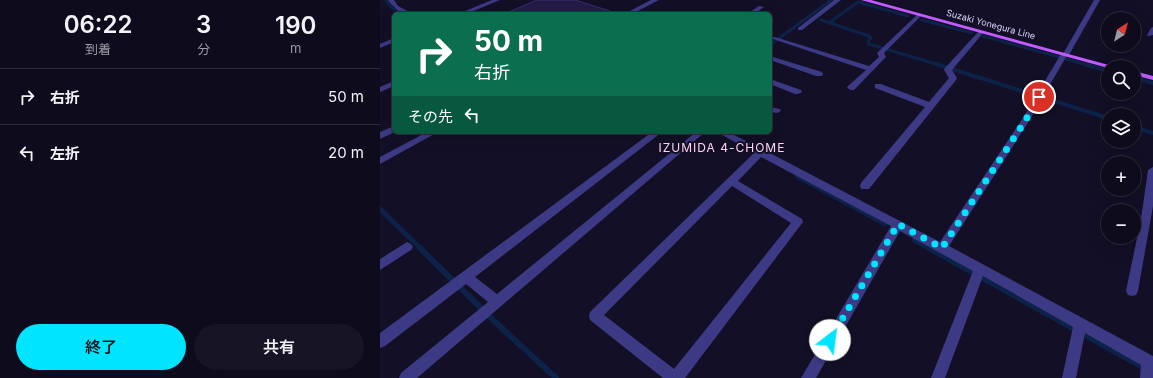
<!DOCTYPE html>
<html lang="ja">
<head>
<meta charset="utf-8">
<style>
	:root { --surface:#0e0b1c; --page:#171425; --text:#f1f3f6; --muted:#9b9ba3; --line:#2e2b3b; --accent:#00e5ff }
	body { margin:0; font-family:Inter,"Noto Sans JP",sans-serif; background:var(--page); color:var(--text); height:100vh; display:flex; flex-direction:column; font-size:15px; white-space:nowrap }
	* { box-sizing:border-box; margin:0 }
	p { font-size:13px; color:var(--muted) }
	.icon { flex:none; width:22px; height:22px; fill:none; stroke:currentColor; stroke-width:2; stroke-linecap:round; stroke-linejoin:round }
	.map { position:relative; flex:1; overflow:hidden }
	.side { display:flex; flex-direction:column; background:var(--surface); width:380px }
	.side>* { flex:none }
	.hud { position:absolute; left:12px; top:12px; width:380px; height:122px; border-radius:6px; box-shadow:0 4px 16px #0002,0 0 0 1px var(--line); background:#0b6e4f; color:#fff; overflow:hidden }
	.needle { width:26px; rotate:36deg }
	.buttons { position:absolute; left:721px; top:12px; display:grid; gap:8px }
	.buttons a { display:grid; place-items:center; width:40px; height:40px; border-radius:50%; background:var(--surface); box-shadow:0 4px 16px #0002,0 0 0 1px var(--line); font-size:20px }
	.pin { position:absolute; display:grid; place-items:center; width:34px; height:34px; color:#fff; margin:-17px; border:2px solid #fff; border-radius:50%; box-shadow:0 1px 4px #0007 }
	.me { position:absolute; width:44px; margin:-22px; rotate:30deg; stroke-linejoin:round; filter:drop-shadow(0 0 3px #0008) }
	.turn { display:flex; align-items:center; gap:14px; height:84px; padding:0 16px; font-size:18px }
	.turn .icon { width:52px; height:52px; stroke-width:2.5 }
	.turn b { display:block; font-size:28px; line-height:34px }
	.then { display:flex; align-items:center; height:38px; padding:0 16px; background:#0003; gap:8px; font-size:15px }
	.eta { display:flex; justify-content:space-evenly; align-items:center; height:68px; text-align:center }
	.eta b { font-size:24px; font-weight:600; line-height:28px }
	.primary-button { display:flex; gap:8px; margin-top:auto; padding:8px 16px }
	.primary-button a { flex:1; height:46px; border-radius:24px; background:var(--accent); color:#111; font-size:16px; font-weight:600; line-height:46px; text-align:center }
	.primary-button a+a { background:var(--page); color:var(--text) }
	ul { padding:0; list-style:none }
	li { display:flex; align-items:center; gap:12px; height:56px; padding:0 16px; border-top:1px solid var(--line) }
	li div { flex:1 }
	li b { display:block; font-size:15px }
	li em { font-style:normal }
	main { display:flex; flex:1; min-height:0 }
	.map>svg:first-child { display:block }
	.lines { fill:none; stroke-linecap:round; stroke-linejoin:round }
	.stream-far3 { stroke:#0c2248; stroke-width:3 }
	.stream-far2 { stroke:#0c2248; stroke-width:4 }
	.stream-far1 { stroke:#0c2248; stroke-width:5 }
	.stream { stroke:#0c2248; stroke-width:6 }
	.building { fill:#241b47; stroke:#3b2d73 }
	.minor { fill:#3d3a85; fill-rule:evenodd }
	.major { fill:#c25bff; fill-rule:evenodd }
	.route { stroke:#00e5ff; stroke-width:7; stroke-dasharray:0 12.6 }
	.labels { text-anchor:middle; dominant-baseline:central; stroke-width:4; stroke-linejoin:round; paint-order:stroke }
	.far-street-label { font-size:9px; fill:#d9d4ff; stroke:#130f26 }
	.neighbourhood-label { font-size:12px; letter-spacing:1px; fill:#ffd6f0; stroke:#130f26 }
</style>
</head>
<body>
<main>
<section class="side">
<div class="eta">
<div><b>06:22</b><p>到着</p></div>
<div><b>3</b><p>分</p></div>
<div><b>190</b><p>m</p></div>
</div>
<ul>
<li><svg class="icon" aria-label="right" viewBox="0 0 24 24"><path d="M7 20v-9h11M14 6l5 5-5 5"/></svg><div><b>右折</b></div><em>50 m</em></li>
<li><svg class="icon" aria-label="left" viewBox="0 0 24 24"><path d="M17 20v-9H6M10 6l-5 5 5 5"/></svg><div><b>左折</b></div><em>20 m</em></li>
</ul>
<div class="primary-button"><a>終了</a><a>共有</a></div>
</section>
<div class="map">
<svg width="773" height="378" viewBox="0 0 773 378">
	<rect width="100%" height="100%" fill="#130f26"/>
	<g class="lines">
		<path class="stream-far3" d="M 6,0 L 12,8 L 24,14
			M 441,20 L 489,36 L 491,38 L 488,41 L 489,44 L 559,65
			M 542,20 L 592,33
			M 450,22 L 478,2 L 528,16
			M 603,36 L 708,65
			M 390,45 L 451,0"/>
		<path class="stream-far2" d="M 556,64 L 728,118
			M 704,64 L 728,71
			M 754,78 L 773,83
			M 754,127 L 773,133"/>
		<path class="stream-far1" d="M 417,176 L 505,224
			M 0,209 L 41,249
			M 534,240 L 551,249"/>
		<path class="stream" d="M 40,248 L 112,319 L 176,378
			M 549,248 L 773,373"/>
	</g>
	<path class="building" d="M 157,0 L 195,0 L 230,11 L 229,14 L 124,14 Z"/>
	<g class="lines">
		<path class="minor" d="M 8,0 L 14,0 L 18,6 L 33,14 C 21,14 15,9 8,0 Z
			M 112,0 L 120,0 L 86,14 L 78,14 Z
			M 271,0 L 279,0 L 252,14 L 244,14 Z
			M 454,0 L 461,0 L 422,30 L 418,30 L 418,28 Z
			M 714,0 L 720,0 L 689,55 L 686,57 L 649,121 L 569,246 L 773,356 L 773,378 L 760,378 L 761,365 L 705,333 L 696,378 L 682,378 L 693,327 L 603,276 L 565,378 L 551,378 L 593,271 L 520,231 L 436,378 L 421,378 L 511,226 L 381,157 L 358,181 L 422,219 L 423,222 L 305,378 L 283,378 L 210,320 L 209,316 L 210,312 L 374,153 L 337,132 L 348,132 L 384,150 L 560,242 L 641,121 L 681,54 L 684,52 ZM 352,186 L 411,223 L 294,369 L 224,315 Z
			M 379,6 L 384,7 L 374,14 L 367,14 Z
			M 539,13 L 542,15 L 504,53 L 506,57 L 505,58 L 474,90 L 471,90 L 467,88 L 468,86 L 486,70 L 390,38 L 391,37 L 395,37 L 489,66 L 499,57 L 497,53 L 498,52 Z
			M 773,27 L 773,35 L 768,36 L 767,35 L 771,28 Z
			M 599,31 L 604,32 L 572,70 L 577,78 L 576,80 L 489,189 L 481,189 L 480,186 L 481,183 L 545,107 L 495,88 L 495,84 L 501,84 L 549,102 L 569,78 L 564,70 L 565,68 Z
			M 14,38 L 14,42 L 0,48 L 0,44 Z
			M 390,56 L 442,72 L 443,74 L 442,76 L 436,76 L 390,60 Z
			M 390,79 L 421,90 L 422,92 L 418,94 L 415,94 L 390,84 Z
			M 14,81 L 14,86 L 0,92 L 0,87 Z
			M 390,107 L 400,109 L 401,111 L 397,113 L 390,112 Z
			M 14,126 L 15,132 L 0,139 L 0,132 Z
			M 47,132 L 58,132 L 0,164 L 0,157 Z
			M 272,132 L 282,132 L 95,277 L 117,294 L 316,132 L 325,132 L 37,378 L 19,378 L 21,373 L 108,302 L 86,284 L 5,346 L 0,348 L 0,333 Z
			M 773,167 L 773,206 L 758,291 L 756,295 L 752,296 L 748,295 L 746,291 L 761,219 L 768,170 Z
			M 27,242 L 31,244 L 33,247 L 31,250 L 0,270 L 0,259 Z"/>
		<path class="major" d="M 481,0 L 491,0 L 736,67 L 728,68 Z
			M 754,71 L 773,76 L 773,80 L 754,75 Z"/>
	</g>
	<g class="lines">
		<path class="route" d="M 450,340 L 518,224 L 562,248 L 645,121 L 659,97"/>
	</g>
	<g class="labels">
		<g class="far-street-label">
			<text transform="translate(611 24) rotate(15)">Suzaki Yonegura Line</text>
		</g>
		<g class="neighbourhood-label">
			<text x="342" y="147">IZUMIDA 4-CHOME</text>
		</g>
	</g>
</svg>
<div class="buttons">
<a><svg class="needle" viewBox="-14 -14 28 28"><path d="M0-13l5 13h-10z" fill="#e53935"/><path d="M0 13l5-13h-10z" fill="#9b9ba3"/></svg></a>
<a><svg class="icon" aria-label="search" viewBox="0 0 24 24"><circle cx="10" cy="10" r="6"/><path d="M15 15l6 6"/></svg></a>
<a><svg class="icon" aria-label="layers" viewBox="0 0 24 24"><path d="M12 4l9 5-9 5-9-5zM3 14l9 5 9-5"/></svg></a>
<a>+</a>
<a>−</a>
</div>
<div class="pin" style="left:659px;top:97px;background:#d93025"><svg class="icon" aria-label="arrive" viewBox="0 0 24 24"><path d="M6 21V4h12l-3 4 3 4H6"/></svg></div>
<svg class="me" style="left:450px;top:340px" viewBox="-20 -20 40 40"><circle r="19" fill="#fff"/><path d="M0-13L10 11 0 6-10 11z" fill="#00e5ff"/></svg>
<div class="hud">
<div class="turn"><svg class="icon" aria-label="right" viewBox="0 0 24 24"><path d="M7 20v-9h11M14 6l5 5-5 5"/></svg><div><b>50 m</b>右折</div></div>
<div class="then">その先<svg class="icon" aria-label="left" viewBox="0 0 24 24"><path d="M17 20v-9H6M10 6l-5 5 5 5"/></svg></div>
</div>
</div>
</main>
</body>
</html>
